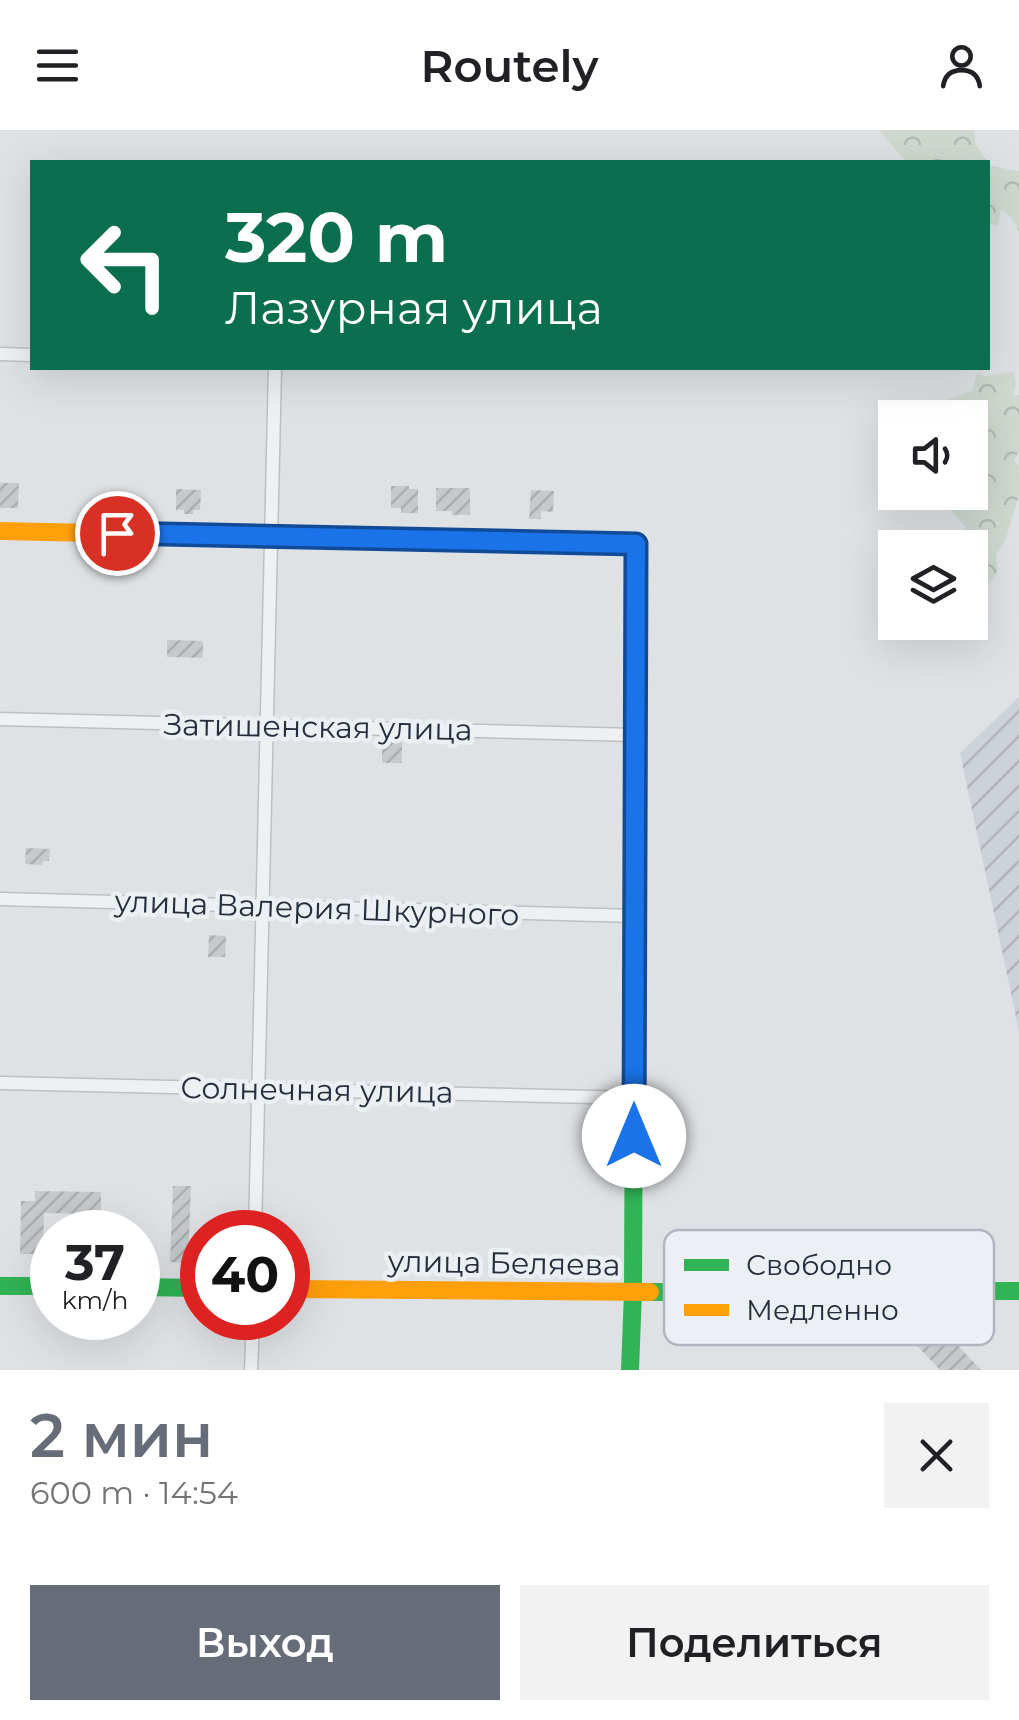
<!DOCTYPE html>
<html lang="ru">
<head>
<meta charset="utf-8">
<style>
	:root { --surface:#fff; --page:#f2f2f2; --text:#202124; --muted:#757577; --accent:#676d78 }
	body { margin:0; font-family:Montserrat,sans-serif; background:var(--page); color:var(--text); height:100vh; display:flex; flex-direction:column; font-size:38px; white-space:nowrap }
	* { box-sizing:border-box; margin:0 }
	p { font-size:32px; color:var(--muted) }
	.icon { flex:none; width:55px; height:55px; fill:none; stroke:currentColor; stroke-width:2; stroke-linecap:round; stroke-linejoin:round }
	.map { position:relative; height:1240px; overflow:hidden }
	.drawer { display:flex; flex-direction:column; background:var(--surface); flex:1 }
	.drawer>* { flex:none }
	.banner { position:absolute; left:30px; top:30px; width:960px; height:210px; border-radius:0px; box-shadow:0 10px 40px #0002; background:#0b6e4f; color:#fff; overflow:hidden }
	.buttons { position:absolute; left:878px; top:270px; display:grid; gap:20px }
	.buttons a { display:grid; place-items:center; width:110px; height:110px; border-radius:0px; background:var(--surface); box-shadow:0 10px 40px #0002; font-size:50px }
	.speed { position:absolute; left:30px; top:1080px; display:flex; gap:20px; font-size:50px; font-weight:700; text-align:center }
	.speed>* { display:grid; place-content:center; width:130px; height:130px; border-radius:50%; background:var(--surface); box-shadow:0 10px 40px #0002; line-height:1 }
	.speed small { font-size:25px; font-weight:400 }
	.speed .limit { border:15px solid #d22; background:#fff; color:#111 }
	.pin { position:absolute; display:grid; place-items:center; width:85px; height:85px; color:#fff; margin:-42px; border:5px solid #fff; border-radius:50%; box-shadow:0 2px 10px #0007 }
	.me { position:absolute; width:110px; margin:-55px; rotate:0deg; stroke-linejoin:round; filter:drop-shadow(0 0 8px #0008) }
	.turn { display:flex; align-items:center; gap:35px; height:210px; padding:0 30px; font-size:45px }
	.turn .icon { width:130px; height:130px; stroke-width:2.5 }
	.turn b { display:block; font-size:70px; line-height:85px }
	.round { display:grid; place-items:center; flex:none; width:105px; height:105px; border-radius:0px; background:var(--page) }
	.summary { display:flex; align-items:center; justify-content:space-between; height:170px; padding:0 30px }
	h1 { font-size:60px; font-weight:600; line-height:75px; color:var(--accent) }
	.action { display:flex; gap:20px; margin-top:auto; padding:20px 30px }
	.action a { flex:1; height:115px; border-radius:0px; background:var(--accent); color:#fff; font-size:40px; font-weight:600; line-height:115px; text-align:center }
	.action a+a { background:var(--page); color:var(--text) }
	header { display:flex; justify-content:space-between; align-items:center; height:130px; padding:0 30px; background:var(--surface); font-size:45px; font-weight:600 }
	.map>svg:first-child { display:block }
	.industrial { fill:url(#industrial-furrows) }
	.forest { fill:url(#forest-crowns) }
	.building { fill:url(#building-hatch) }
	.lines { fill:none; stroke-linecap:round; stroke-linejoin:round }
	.street-casing { stroke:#bdc0c3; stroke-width:15 }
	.street { stroke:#eff0f2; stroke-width:12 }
	.fast { stroke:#30b455; stroke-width:18 }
	.slow { stroke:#ff9f0a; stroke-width:18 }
	.route-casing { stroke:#114b97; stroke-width:25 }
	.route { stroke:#1a73e8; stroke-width:18 }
	.labels { text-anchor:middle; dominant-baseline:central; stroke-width:9; stroke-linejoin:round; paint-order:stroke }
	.street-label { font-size:30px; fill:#262e3e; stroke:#ecf0f5 }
	.key { fill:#ecf0f5; stroke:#b1b6be; stroke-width:2.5 }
	.key-label { font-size:28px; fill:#262e3e }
</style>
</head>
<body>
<header><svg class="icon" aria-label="menu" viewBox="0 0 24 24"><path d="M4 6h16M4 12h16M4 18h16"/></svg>Routely<svg class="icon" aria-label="person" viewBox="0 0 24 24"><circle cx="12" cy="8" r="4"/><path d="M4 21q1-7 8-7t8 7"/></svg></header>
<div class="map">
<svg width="1019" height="1240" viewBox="0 0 1019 1240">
	<defs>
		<pattern id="industrial-furrows" width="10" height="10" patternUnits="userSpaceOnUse" patternTransform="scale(2.5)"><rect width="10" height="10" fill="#cdd1d8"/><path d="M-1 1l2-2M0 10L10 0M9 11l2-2" fill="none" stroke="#b0b4ba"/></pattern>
		<pattern id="forest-crowns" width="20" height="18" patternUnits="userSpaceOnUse" patternTransform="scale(2.5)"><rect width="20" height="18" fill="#cfd9d0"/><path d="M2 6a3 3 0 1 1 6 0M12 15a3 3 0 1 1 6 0" fill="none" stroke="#b2bbb4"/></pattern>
		<pattern id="building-hatch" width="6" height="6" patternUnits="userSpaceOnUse" patternTransform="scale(2.5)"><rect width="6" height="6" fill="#c7cacd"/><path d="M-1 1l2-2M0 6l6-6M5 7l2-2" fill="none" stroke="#abaeb1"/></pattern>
	</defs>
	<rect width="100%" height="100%" fill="#dfe2e5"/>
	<path class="industrial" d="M 1019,567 L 1019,901 L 960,623 Z"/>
	<path class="forest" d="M 879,0 L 974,0 L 976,15 L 990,36 L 1019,41 L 1019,101 L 1011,88 L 1001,79 L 998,96 L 988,93 L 988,32 L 906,32 Z
		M 1014,242 L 1016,254 L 1013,267 L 1019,265 L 1019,321 L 1014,330 L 1019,337 L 1019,365 L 1005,411 L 996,425 L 998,441 L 970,482 L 970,418 L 949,417 L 966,397 L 951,381 L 932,369 L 927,363 L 970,362 L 970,288 L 922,287 L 946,270 L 972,261 L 977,243 L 985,246 Z"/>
	<path class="building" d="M 0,353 L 19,353 L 18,378 L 0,378 Z
		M 391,356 L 409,356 L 409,359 L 418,359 L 418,383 L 401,383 L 401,378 L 391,378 Z
		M 436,358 L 470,358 L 470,385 L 452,385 L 452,381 L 436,381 Z
		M 176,359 L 201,360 L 200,380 L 194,380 L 193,384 L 184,384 L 184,380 L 176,380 Z
		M 531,360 L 554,361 L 553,382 L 541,381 L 541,389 L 529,389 Z
		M 167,510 L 203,511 L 203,528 L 167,527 Z
		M 382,611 L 402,611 L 402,633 L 382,633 Z
		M 26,718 L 50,719 L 49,731 L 43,731 L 42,735 L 25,734 Z
		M 209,805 L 226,806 L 225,827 L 208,827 Z
		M 173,1056 L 191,1056 L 188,1133 L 170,1132 Z
		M 35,1061 L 101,1062 L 101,1084 L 44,1083 L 43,1124 L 20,1124 L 21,1071 L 35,1071 Z
		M 931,1187 L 981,1240 L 940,1240 L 909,1207 Z"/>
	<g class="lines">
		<g class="street-casing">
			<path id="street" d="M 0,224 L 32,225
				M 0,589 L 635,605
				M 0,769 L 635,786
				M 0,953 L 634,968
				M 255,1102 L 275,238
				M 251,1240 L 253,1188"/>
		</g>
		<use href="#street" class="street"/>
		<path class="fast" d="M 319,408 L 636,414 L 633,1162 L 630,1240
			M 0,1156 L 52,1156
			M 138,1157 L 202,1158
			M 650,1162 L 1019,1161"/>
		<path class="slow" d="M 0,401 L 319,408
			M 288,1159 L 650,1162"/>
	</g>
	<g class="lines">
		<g class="route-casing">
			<path id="route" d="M 117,403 L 636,414 L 634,1006"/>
		</g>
		<use href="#route" class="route"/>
	</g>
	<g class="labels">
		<g class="street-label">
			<text transform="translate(318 597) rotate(1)">Затишенская улица</text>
			<text transform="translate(317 778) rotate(2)">улица Валерия Шкурного</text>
			<text transform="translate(317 960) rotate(1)">Солнечная улица</text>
			<text transform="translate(504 1133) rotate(1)">улица Беляева</text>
		</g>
	</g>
	<rect x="664" y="1100" width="330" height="115" rx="15" class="key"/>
	<rect x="684" y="1129" width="45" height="12" fill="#30b455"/>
	<rect x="684" y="1174" width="45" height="12" fill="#ff9f0a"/>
	<g class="key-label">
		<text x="746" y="1145">Свободно</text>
		<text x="746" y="1190">Медленно</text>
	</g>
</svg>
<div class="buttons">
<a><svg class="icon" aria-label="sound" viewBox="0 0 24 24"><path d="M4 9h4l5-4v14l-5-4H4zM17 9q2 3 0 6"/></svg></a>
<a><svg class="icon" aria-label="layers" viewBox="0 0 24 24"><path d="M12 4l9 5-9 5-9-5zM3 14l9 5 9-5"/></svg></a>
</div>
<div class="speed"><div>37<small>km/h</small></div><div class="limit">40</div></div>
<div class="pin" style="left:117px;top:403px;background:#d93025"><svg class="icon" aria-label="arrive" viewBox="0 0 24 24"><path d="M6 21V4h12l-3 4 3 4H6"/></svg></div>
<svg class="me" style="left:634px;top:1006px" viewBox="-20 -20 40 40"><circle r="19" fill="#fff"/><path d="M0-13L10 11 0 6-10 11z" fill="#1a73e8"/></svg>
<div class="banner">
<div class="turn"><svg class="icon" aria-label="left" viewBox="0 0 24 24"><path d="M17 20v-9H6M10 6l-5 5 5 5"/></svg><div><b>320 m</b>Лазурная улица</div></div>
</div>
</div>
<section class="drawer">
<div class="summary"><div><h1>2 мин</h1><p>600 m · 14:54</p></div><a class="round"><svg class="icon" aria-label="close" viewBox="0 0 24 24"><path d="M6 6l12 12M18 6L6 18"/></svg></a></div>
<div class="action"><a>Выход</a><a>Поделиться</a></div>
</section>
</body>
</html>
